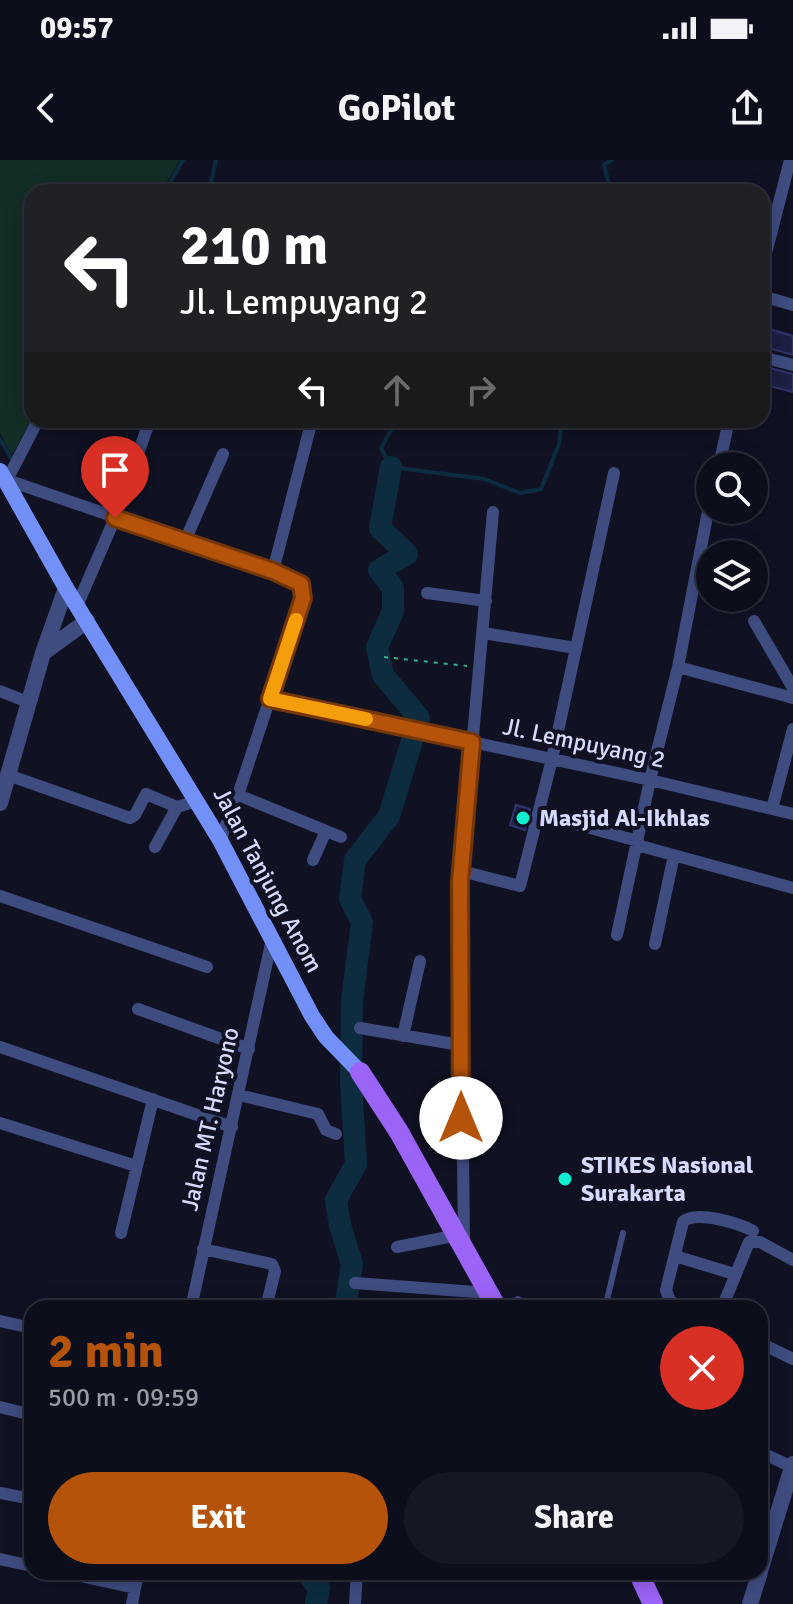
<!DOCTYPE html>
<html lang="en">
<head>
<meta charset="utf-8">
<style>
	:root { --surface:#0c0e1b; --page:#151724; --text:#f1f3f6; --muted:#9a9ca3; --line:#2c2e3a; --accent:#b45309 }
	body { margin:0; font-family:Signika,sans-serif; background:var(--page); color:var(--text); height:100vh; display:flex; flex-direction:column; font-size:30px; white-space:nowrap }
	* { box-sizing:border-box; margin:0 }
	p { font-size:26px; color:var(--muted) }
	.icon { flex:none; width:44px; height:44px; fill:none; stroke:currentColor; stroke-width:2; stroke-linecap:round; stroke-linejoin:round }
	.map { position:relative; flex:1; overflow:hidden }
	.sheet { position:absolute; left:24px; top:1140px; width:744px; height:280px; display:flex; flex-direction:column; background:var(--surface); border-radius:24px; box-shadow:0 4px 20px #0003,0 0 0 2px var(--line) }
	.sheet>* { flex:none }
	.top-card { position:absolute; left:24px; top:24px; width:746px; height:244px; border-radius:24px; box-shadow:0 4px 20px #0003,0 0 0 2px var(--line); background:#202124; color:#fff; overflow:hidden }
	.controls { position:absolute; left:696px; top:292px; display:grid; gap:16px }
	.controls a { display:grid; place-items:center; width:72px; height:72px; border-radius:50%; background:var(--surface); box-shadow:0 4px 20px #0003,0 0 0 2px var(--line); font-size:40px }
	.pin { position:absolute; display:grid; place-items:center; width:68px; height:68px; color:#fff; margin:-82px -34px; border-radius:50% 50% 50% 0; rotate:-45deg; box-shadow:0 0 8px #0007 }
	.pin .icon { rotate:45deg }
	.me { position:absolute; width:88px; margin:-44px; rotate:0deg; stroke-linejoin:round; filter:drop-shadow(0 0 6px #0008) }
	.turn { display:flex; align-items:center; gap:28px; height:168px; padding:0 24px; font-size:36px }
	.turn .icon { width:104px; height:104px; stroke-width:2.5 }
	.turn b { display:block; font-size:56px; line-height:68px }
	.lanes { display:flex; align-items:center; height:76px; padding:0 24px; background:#0003; justify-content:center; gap:40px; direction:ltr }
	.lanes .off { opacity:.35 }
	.round { display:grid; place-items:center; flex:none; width:84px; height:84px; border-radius:42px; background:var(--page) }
	.headline { display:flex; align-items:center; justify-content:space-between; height:136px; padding:0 24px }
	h1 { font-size:48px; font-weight:800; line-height:60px; color:var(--accent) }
	.cta { display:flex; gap:16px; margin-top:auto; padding:16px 24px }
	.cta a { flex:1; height:92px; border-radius:48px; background:var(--accent); color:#fff; font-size:32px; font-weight:800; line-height:92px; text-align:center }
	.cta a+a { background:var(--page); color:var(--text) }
	.status { display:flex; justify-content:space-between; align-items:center; height:56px; padding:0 40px; background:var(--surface); direction:ltr }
	.status svg { height:22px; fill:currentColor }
	header { display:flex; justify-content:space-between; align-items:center; height:104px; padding:0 24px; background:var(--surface); font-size:36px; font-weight:800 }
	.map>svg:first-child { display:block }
	.green { fill:#132e26 }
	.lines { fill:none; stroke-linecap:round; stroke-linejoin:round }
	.stream { stroke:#0d2c40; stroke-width:4 }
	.river { stroke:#0d2c40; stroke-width:22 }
	.building { fill:#1d1f44; stroke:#31346f; stroke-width:2 }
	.path { stroke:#36b08a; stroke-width:2; stroke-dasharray:4 6; stroke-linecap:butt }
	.service { stroke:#3e4c80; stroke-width:6 }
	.minor { stroke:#3e4c80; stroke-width:12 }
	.tertiary { stroke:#3e4c80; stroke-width:16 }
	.secondary { stroke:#7290f7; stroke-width:16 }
	.primary { stroke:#9b63f6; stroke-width:20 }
	.route-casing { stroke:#753606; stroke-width:20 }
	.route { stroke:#b45309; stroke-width:14 }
	.slow { stroke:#f59e0b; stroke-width:14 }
	.poi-dot { fill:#0ef0cf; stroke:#101224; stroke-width:3 }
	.labels { text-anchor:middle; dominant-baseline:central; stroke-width:8; stroke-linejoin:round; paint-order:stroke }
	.street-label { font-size:24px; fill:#d6dbfd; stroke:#101224 }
	.poi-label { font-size:24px; font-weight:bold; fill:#d6dbfd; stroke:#101224; text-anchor:start }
</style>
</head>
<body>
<div class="status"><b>09:57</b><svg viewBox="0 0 49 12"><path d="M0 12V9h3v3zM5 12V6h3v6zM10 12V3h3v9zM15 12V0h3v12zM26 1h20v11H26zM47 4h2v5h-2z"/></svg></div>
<header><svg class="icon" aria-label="back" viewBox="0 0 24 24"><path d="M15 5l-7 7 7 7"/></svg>GoPilot<svg class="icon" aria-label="share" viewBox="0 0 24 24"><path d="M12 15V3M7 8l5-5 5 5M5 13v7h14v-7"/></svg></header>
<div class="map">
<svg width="793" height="1444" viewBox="0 0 793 1444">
	<rect width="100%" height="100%" fill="#101224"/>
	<path class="green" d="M 0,0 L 180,0 L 161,32 L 32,32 L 32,259 L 12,295 L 0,273 Z"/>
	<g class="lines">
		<path class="stream" d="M 165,32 L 183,0
			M 209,32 L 216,0
			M 611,32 L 604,5 L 612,0
			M 397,260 L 381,288 L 391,307 L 484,319 L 520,333 L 541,329 L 559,284 L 562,260
			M 0,279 L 12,300"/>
		<path class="river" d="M 345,1148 L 352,1104 L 340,1065 L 336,1040 L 356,1004 L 351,923 L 352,841 L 362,762 L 350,739 L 355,700 L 389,656 L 419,558 L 383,515 L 377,487 L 393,451 L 393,428 L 379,410 L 407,394 L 380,368 L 391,307
			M 306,1412 L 319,1428 L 316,1444"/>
	</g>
	<path class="building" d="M 762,167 L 793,176 L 793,195 L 762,186 Z
		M 762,206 L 793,214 L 793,232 L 762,224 Z
		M 516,645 L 530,649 L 525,670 L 510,665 Z"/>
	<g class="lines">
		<path class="path" d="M 384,497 L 467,506"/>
		<path class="service" d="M 500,1148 L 518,1139 L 534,1148
			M 605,1148 L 623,1073"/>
		<path class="minor" d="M 762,109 L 790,0
			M 762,136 L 793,145
			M 762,197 L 793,205
			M 719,306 L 729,260
			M 4,319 L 273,411 L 301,424 L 303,438 L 238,635 L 220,680
			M 7,320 L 38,260
			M 185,381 L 223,294
			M 273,411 L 312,260
			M 427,433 L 486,441
			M 77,446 L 115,358 L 150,260
			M 754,461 L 793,528
			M 483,473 L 576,488
			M 678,507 L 793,538
			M 0,531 L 28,542
			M 270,539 L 650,620 L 793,654
			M 8,615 L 130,658 L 135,655 L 146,634 L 177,647 L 197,641
			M 238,635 L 341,677
			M 772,649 L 793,569
			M 538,654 L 638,681
			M 637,685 L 793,728
			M 155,687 L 177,647
			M 313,700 L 326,671
			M 461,711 L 520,726 L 552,599 L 614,313
			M 0,736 L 207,807
			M 617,775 L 650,620 L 678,507 L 710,341
			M 655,784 L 674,695
			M 138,849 L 249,889
			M 360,868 L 460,885
			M 403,876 L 420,801
			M 0,887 L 232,967
			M 239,935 L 318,954 L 326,970 L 336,974
			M 0,963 L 136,1006
			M 121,1073 L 153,939
			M 464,1082 L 460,722 L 493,352
			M 397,1087 L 458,1075
			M 203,1089 L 272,1104 L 275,1111 L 266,1148
			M 675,1096 L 731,1113
			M 355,1123 L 489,1133
			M 191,1148 L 272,779
			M 684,1148 L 670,1141 L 666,1130 L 683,1062 C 695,1050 739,1063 753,1071
			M 722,1148 L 749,1082 L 760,1082 L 793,1100
			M 0,1161 L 32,1168
			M 760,1183 L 793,1199
			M 0,1247 L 32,1255
			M 760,1292 L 792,1307
			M 0,1333 L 32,1339
			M 0,1399 L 32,1406
			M 62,1412 L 135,1428
			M 132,1444 L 138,1412
			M 355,1444 L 357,1412"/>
		<path class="tertiary" d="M 43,493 L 87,461
			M 0,643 L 43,493 L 66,428
			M 760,1411 L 793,1304
			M 750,1444 L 760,1412"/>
		<path class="secondary" d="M 0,311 L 66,428 L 220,680 L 312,856 L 326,877 L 360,912"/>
		<path class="primary" d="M 360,912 L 399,972 L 497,1148
			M 638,1412 L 653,1444"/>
	</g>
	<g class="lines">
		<g class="route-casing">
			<path id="route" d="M 115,358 L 273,411 L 301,424 L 303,438 L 270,539 L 472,582 L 460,722 L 461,958"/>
		</g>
		<use href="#route" class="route"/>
		<path class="slow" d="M 296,460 L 270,539 L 366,559"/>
	</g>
	<g class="poi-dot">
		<circle cx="523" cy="658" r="8"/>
		<circle cx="565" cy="1019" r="8"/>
	</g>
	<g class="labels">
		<g class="street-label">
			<text transform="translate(584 583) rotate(12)">Jl. Lempuyang 2</text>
			<text transform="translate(268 720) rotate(62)">Jalan Tanjung Anom</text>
			<text transform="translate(210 959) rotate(-77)">Jalan MT. Haryono</text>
		</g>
		<g class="poi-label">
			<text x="539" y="658">Masjid Al-Ikhlas</text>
			<text x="581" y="1005">STIKES Nasional<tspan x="581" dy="28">Surakarta</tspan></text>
		</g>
	</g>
</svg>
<div class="controls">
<a><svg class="icon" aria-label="search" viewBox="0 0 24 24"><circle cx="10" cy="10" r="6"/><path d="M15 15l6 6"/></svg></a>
<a><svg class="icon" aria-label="layers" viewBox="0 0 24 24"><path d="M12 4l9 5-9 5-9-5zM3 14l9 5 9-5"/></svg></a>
</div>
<div class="pin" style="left:115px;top:358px;background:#d93025"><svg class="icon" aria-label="arrive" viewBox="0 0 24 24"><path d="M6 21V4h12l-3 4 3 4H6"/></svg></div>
<svg class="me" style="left:461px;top:958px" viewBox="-20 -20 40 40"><circle r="19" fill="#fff"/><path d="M0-13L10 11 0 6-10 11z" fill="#b45309"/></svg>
<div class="top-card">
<div class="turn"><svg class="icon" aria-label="left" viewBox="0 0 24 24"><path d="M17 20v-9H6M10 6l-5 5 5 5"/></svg><div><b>210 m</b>Jl. Lempuyang 2</div></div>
<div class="lanes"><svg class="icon" aria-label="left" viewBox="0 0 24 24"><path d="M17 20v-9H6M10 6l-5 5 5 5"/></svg><svg class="icon off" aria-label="ahead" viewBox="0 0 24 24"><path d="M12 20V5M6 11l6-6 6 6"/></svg><svg class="icon off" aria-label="right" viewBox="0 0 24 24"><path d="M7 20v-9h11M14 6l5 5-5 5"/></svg></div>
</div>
<section class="sheet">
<div class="headline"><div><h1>2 min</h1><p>500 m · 09:59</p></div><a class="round" style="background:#d93025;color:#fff"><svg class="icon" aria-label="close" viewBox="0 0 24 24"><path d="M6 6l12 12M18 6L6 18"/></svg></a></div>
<div class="cta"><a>Exit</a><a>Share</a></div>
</section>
</div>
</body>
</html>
